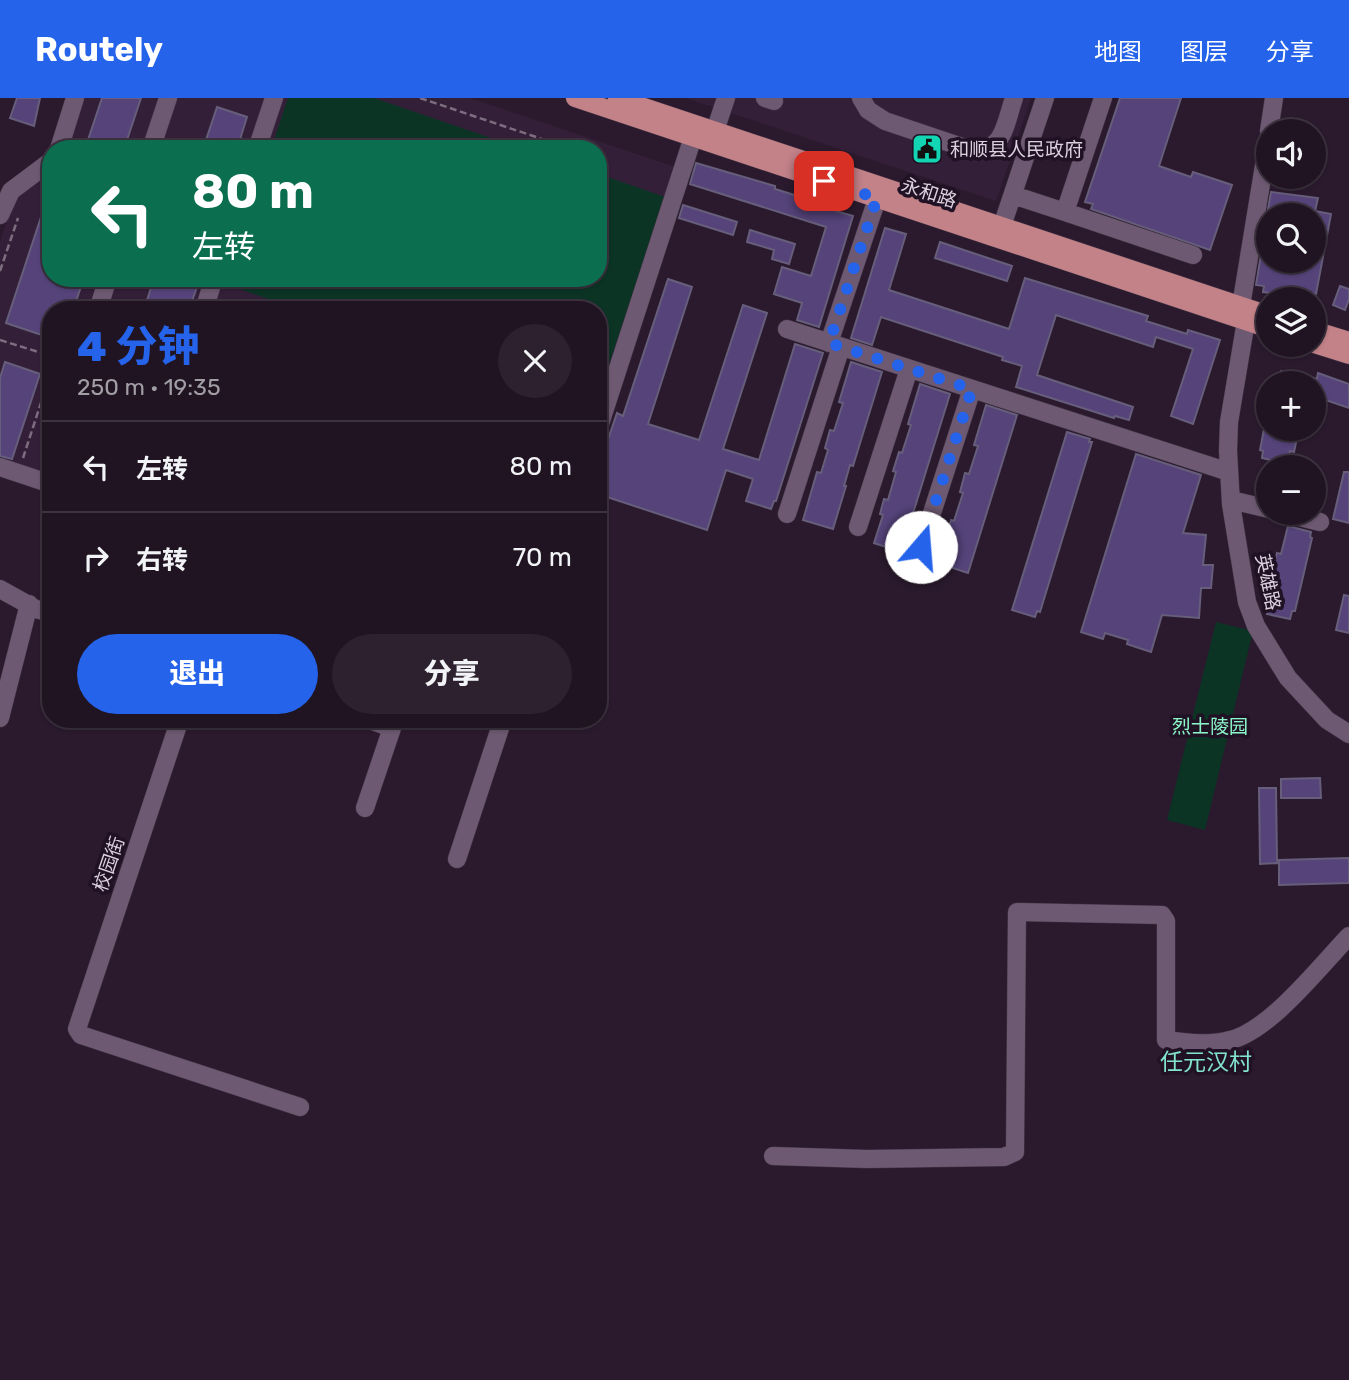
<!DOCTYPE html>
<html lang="zh">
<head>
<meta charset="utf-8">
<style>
	:root { --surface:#201422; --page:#2d212f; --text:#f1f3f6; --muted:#a29ea5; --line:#3d3340; --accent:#2563eb }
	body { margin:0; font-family:Rubik,"Noto Sans SC",sans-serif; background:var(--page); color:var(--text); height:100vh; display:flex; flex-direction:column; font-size:26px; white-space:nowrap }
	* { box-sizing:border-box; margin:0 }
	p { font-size:23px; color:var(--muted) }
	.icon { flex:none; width:38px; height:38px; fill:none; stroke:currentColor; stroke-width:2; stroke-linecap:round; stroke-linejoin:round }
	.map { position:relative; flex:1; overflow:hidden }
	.side { position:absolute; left:42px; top:203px; width:565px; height:427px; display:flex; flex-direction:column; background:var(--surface); border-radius:28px; box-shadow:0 2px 5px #0004,0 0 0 2px var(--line) }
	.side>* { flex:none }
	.hud { position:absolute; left:42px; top:42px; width:565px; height:147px; border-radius:28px; box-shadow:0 2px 5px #0004,0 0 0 2px var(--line); background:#0b6e4f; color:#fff; overflow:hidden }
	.buttons { position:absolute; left:1256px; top:21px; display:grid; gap:14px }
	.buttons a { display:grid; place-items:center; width:70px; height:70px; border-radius:50%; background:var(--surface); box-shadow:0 2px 5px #0004,0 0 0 2px var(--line); font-size:35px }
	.pin { position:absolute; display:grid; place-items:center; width:60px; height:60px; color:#fff; margin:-30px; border-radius:14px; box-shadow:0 4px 10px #0006 }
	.me { position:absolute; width:77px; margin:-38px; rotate:18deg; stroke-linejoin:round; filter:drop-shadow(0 0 5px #0008) }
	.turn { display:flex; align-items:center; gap:24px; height:147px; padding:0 35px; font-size:32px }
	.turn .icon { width:91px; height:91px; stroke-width:2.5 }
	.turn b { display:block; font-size:49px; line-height:60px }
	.round { display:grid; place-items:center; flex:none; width:74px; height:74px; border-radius:37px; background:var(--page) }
	.summary { display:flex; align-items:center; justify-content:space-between; height:119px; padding:0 35px }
	h1 { font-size:42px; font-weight:800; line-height:52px; color:var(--accent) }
	.primary-button { display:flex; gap:14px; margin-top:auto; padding:14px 35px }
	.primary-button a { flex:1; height:80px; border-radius:42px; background:var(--accent); color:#fff; font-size:28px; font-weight:800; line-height:80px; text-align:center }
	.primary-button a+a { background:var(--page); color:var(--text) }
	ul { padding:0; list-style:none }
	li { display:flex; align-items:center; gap:21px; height:91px; padding:0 35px; border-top:2px solid var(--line) }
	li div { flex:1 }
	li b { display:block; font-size:26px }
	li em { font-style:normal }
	header { display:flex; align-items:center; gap:42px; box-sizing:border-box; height:98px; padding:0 35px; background:var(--accent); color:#fff }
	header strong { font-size:33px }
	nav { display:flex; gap:38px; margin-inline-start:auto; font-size:24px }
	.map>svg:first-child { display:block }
	.built { fill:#341f39 }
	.green { fill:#0b3425 }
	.building { fill:#55437a; stroke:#665e7a; stroke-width:2 }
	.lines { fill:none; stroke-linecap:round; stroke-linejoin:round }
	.minor-casing { stroke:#433646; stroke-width:19 }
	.major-casing { stroke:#433646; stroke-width:19 }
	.path { stroke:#7c6e7e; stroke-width:2.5; stroke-dasharray:7 3.5; stroke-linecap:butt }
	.minor { stroke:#6d5971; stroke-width:18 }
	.major { stroke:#c38188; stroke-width:18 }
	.route { stroke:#2563eb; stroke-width:12; stroke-dasharray:0 21.6 }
	.labels { text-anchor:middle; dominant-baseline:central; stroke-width:7; stroke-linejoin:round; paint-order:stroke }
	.poi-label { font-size:19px; fill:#dcd1de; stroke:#211124; text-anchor:start }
	.street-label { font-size:19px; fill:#dcd1de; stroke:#211124 }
	.park-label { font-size:19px; fill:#8bf7c8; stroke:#211124 }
	.quarter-label { font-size:23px; fill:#82e4cc; stroke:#211124 }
</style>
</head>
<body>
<header>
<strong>Routely</strong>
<nav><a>地图</a><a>图层</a><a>分享</a></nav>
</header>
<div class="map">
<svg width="1349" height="1282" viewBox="0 0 1349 1282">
	<rect width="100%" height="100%" fill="#2b1a2e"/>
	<path class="built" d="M 81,0 L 470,0 L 678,70 L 599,307 L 598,212 L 51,212 L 51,380 L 0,363 L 0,144 L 14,101 L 51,73 L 51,180 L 598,180 L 598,51 L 64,51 Z
		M 686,0 L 1031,0 L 996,103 Z"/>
	<path class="green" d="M 288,0 L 374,0 L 523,51 L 271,51 Z
		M 599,76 L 665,99 L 599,296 L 598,212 L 300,212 L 225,186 L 227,180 L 598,180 Z
		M 1216,524 L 1253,533 L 1205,732 L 1167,722 Z"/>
	<path class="building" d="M 17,0 L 40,0 L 34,28 L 10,20 Z
		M 102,0 L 141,0 L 124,51 L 103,51 L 87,45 Z
		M 1120,0 L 1181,0 L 1159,68 L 1191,79 L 1193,74 L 1232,87 L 1210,152 L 1091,111 L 1093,106 L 1085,104 Z
		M 217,9 L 247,19 L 237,51 L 203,51 Z
		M 696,65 L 775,88 L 775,91 L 820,105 L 819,108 L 853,118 L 819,229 L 797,222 L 802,205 L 774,196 L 782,169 L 811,178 L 826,129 L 690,86 Z
		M 1271,94 L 1318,100 L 1315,113 L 1331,116 L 1316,196 L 1293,192 L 1292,197 L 1263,194 L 1264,188 L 1256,187 L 1267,120 L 1269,163 L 1314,163 L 1314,117 L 1267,117 Z
		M 48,98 L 51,98 L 51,180 L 84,180 L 73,212 L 51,212 L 51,240 L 6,225 Z
		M 683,107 L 737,124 L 733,137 L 679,120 Z
		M 885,130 L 906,136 L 889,192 L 1009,231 L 1025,180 L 1148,218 L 1146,223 L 1187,236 L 1188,232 L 1220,242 L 1193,326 L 1171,318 L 1193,251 L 1156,239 L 1153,249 L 1056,217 L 1037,277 L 1133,309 L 1129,322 L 1115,318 L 1114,320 L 1016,289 L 1022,268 L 1002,262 L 1003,259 L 881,219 L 872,247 L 851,240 Z
		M 750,132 L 795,146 L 789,166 L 772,161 L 774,152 L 747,144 Z
		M 940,144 L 1012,168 L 1007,183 L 935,160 Z
		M 154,180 L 200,180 L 189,212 L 144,212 Z
		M 668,181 L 692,189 L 648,326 L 699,342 L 743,207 L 767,215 L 723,351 L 759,362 L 795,246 L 823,255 L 776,403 L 774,403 L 771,411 L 746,403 L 753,381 L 726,372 L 707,432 L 598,396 L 598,371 L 617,315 L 623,318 Z
		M 1340,188 L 1349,191 L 1349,201 L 1345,212 L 1333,207 Z
		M 5,264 L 40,276 L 12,361 L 0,358 L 0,280 Z
		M 851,264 L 882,274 L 853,368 L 850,367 L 844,388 L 846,388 L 833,431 L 803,422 L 817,374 L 821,375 L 828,352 L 825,350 L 830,332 L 834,333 L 843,305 L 839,304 Z
		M 1281,273 L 1314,280 L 1313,285 L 1278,285 Z
		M 1318,275 L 1349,286 L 1349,310 L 1314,298 L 1314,280 L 1317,281 Z
		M 920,286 L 950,296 L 901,454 L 874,445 L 883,417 L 880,416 L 884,401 L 888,402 L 896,374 L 893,373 L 899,354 L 902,355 L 911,327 L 908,326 Z
		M 986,307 L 1017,317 L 968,475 L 941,466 L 950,438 L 946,437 L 951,422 L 954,423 L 963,395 L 960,394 L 965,375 L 969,376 L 978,348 L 974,347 Z
		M 1264,331 L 1295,331 L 1293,339 L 1297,340 L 1294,354 L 1290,353 L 1288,362 L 1281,360 L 1280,364 L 1262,360 L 1263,353 L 1260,352 Z
		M 1067,334 L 1090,341 L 1089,344 L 1092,344 L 1040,514 L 1037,513 L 1035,519 L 1012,512 Z
		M 1136,356 L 1201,377 L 1183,435 L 1206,437 L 1203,467 L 1213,467 L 1211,490 L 1201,490 L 1199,520 L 1162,517 L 1151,554 L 1127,546 L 1128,542 L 1105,535 L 1103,541 L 1081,534 Z
		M 1344,374 L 1349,374 L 1349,425 L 1333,421 Z
		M 1288,428 L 1311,434 L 1310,439 L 1312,440 L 1295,513 L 1292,513 L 1290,521 L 1267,516 L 1276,480 L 1271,479 L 1277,455 L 1281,456 Z
		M 1344,497 L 1349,498 L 1349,535 L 1336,532 Z
		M 1320,680 L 1321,700 L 1281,700 L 1281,681 Z
		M 1259,690 L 1276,690 L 1277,765 L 1260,766 Z
		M 1349,760 L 1349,785 L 1279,787 L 1279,762 Z"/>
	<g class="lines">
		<g class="minor-casing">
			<path id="minor" d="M 765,0 L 774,3
				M 861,0 L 868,12 L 885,23 L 971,52 C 1004,55 1005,26 1014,0
				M 1103,0 L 1065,114 L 1193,157
				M 715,33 L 726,0
				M 1269,33 L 1274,0
				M 59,51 L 75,0
				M 151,51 L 168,0
				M 257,51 L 274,0
				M 1013,97 L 1065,114
				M 0,117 L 11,93 L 51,63
				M 1002,128 L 1045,0
				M 1241,208 L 1269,37
				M 98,212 L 108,180
				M 204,212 L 214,180
				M 1246,223 L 1229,324 L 1228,353 L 1231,406 L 1247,504 L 1256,528 L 1288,580 L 1327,622 L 1349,636
				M 787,231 L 1229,374
				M 829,245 L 877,101
				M 598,332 L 693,39
				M 0,369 L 51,386
				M 1231,402 L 1269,411
				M 1283,415 L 1320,424
				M 787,416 L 841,249
				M 858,429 L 909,271
				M 921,449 L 972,291
				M 0,491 L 36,511 L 51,515
				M 0,620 L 29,506
				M 180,621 L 77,931 L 81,937 L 300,1009
				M 365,710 L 392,630 L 367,621
				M 457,761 L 503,621
				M 773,1058 L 867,1061 L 1004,1059 L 1015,1054 L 1017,814 L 1162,817 L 1166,823 L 1166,942 C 1185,945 1207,947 1226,943 C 1267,937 1320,868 1349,838"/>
		</g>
		<g class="major-casing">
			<path id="major" d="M 575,0 L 1269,231
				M 617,0 L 1269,217
				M 1314,232 L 1349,243
				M 1314,246 L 1349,257"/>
		</g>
		<path class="path" d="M 420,0 L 548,43
			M 0,173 L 18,120
			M 0,242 L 51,258
			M 23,360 L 51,274"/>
		<use href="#minor" class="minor"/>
		<use href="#major" class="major"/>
	</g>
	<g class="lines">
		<path class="route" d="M 824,83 L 877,100 L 829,245 L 972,291 L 921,449"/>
	</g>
	<defs>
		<g id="civic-square" transform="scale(1.575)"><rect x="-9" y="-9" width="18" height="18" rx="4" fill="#12d5b4" stroke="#211124"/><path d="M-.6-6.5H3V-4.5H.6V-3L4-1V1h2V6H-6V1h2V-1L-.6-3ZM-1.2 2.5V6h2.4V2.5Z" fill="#111"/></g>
	</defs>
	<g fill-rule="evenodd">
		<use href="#civic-square" x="927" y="51"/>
	</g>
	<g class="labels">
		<g class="poi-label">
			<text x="950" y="51">和顺县人民政府</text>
		</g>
		<g class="street-label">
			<text transform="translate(929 95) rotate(18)">永和路</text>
			<text transform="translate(1268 484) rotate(78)">英雄路</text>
			<text transform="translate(109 766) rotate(-71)">校园街</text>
		</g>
		<g class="park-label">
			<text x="1210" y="628">烈士陵园</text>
		</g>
		<g class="quarter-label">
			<text x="1206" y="964">任元汉村</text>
		</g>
	</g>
</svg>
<div class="buttons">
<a><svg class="icon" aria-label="sound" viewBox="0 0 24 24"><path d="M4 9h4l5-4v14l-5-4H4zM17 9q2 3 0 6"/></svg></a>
<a><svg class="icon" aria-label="search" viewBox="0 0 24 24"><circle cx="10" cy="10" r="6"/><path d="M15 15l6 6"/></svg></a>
<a><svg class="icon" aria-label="layers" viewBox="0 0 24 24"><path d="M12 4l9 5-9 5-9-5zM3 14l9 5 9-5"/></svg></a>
<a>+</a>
<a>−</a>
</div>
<div class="pin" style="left:824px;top:83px;background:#d93025"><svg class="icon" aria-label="arrive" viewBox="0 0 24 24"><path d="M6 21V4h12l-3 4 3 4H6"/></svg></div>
<svg class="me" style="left:921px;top:449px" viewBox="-20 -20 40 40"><circle r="19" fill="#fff"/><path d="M0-13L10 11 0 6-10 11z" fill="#2563eb"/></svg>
<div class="hud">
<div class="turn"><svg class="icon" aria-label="left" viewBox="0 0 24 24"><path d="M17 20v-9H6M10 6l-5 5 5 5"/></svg><div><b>80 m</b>左转</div></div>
</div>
<section class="side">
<div class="summary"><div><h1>4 分钟</h1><p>250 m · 19:35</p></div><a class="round"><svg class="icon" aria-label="close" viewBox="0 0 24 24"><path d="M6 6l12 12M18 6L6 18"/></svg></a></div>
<ul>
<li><svg class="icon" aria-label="left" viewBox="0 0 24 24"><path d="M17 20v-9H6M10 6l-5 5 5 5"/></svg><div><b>左转</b></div><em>80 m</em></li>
<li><svg class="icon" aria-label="right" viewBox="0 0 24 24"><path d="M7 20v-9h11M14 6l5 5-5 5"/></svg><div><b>右转</b></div><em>70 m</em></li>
</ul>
<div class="primary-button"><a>退出</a><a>分享</a></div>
</section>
</div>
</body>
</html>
